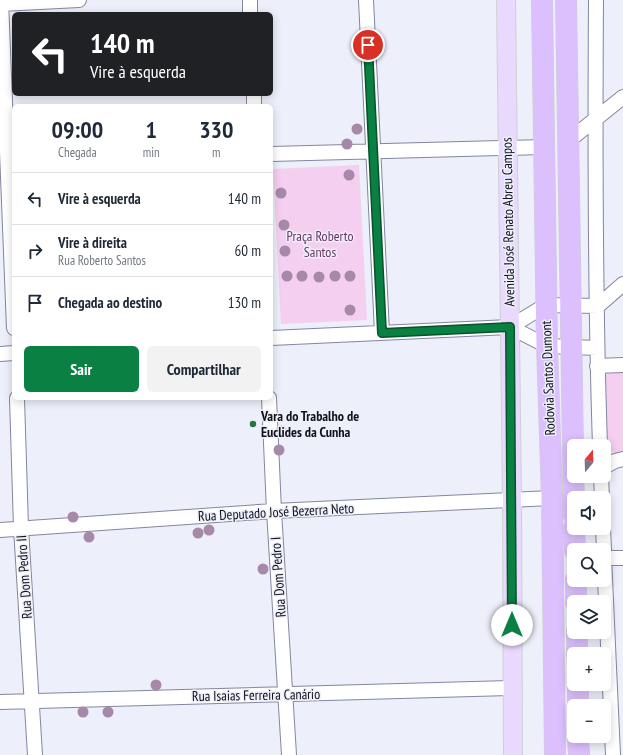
<!DOCTYPE html>
<html lang="pt">
<head>
<meta charset="utf-8">
<style>
	:root { --surface:#fff; --page:#f2f2f3; --text:#1f2937; --muted:#747a83; --line:#e0e1e3; --accent:#0b8043 }
	body { margin:0; font-family:"PT Sans Narrow",sans-serif; background:var(--page); color:var(--text); height:100vh; display:flex; flex-direction:column; font-size:15px; white-space:nowrap }
	* { box-sizing:border-box; margin:0 }
	p { font-size:13px; color:var(--muted) }
	.icon { flex:none; width:22px; height:22px; fill:none; stroke:currentColor; stroke-width:2; stroke-linecap:round; stroke-linejoin:round }
	.map { position:relative; flex:1; overflow:hidden }
	.details { position:absolute; left:12px; top:104px; width:261px; height:296px; display:flex; flex-direction:column; background:var(--surface); border-radius:6px; box-shadow:0 2px 10px #0003 }
	.details>* { flex:none }
	.top-card { position:absolute; left:12px; top:12px; width:261px; height:84px; border-radius:6px; box-shadow:0 2px 10px #0003; background:#202124; color:#fff; overflow:hidden }
	.needle { width:26px; rotate:19deg }
	.controls { position:absolute; left:567px; top:439px; display:grid; gap:8px }
	.controls a { display:grid; place-items:center; width:44px; height:44px; border-radius:6px; background:var(--surface); box-shadow:0 2px 10px #0003; font-size:20px }
	.pin { position:absolute; display:grid; place-items:center; width:34px; height:34px; color:#fff; margin:-17px; border:2px solid #fff; border-radius:50%; box-shadow:0 1px 4px #0007 }
	.me { position:absolute; width:44px; margin:-22px; rotate:0deg; stroke-linejoin:round; filter:drop-shadow(0 0 3px #0008) }
	.turn { display:flex; align-items:center; gap:14px; height:84px; padding:0 12px; font-size:18px }
	.turn .icon { width:52px; height:52px; stroke-width:2.5 }
	.turn b { display:block; font-size:28px; line-height:34px }
	.eta { display:flex; justify-content:space-evenly; align-items:center; height:68px; text-align:center }
	.eta b { font-size:24px; font-weight:700; line-height:28px }
	.cta { display:flex; gap:8px; margin-top:auto; padding:8px 12px }
	.cta a { flex:1; height:46px; border-radius:6px; background:var(--accent); color:#fff; font-size:16px; font-weight:700; line-height:46px; text-align:center }
	.cta a+a { background:var(--page); color:var(--text) }
	ul { padding:0; list-style:none }
	li { display:flex; align-items:center; gap:12px; height:52px; padding:0 12px; border-top:1px solid var(--line) }
	li div { flex:1 }
	li b { display:block; font-size:15px }
	li em { font-style:normal }
	.map>svg:first-child { display:block }
	.green { fill:#f4cfef }
	.lines { fill:none; stroke-linecap:round; stroke-linejoin:round }
	.minor-casing { stroke:#8386a0; stroke-width:16 }
	.major-casing { stroke:#cfd0d1; stroke-width:20 }
	.highway-casing { stroke:#cfd0d1; stroke-width:22 }
	.minor { stroke:#fff; stroke-width:14 }
	.major { stroke:#e9d9fe; stroke-width:18 }
	.highway { stroke:#dbc0fd; stroke-width:21 }
	.tree { fill:#a689a9 }
	.route-casing { stroke:#07532c; stroke-width:10 }
	.route { stroke:#0b8043; stroke-width:7 }
	.poi-dot { fill:#247343; stroke:#edeffa; stroke-width:1.5 }
	.labels { text-anchor:middle; dominant-baseline:central; stroke-width:3; stroke-linejoin:round; paint-order:stroke }
	.street-label { font-size:14px; fill:#11121b; stroke:#edeffa }
	.park-label { font-size:14px; fill:#6b3667; stroke:#edeffa }
	.poi-label { font-size:14px; font-weight:bold; fill:#11121b; stroke:#edeffa; text-anchor:start }
</style>
</head>
<body>
<div class="map">
<svg width="623" height="755" viewBox="0 0 623 755">
	<rect width="100%" height="100%" fill="#edeffa"/>
	<path class="green" d="M 359,165 L 367,320 L 281,324 L 273,169 Z
		M 611,372 L 623,372 L 623,451 C 616,454 611,453 606,447 L 605,376 Z"/>
	<g class="lines">
		<g class="minor-casing">
			<path id="minor" d="M 1,0 L 14,328
				M 250,0 L 250,14
				M 366,0 L 382,333
				M 596,0 C 595,149 595,297 600,446
				M 1,4 L 79,0
				M 254,94 L 254,106
				M 567,142 L 623,97
				M 271,154 L 543,147
				M 510,327 L 547,346 L 597,348
				M 271,338 L 510,327 L 546,305 L 598,306 L 623,284
				M 0,354 L 14,353
				M 597,366 L 623,365
				M 17,398 L 21,528 L 35,755
				M 269,398 L 274,511 L 289,755
				M 604,467 L 615,461 L 623,459
				M 601,476 L 602,498
				M 603,528 L 604,550
				M 0,530 L 274,511 L 552,498
				M 604,557 L 613,755
				M 604,558 L 623,558
				M 0,702 L 512,688"/>
		</g>
		<g class="major-casing">
			<path id="major" d="M 506,0 L 512,500 L 513,755"/>
		</g>
		<g class="highway-casing">
			<path id="highway" d="M 542,0 L 547,346 L 552,498 L 555,755
				M 566,0 L 574,515
				M 574,528 L 575,550
				M 576,580 L 576,602
				M 577,632 L 577,654
				M 578,684 L 578,706
				M 578,736 L 579,755"/>
		</g>
		<use href="#minor" class="minor"/>
		<use href="#major" class="major"/>
		<use href="#highway" class="highway"/>
	</g>
	<g class="tree">
		<circle cx="357" cy="129" r="5.5"/>
		<circle cx="347" cy="144" r="5.5"/>
		<circle cx="349" cy="175" r="5.5"/>
		<circle cx="281" cy="193" r="5.5"/>
		<circle cx="284" cy="225" r="5.5"/>
		<circle cx="285" cy="251" r="5.5"/>
		<circle cx="287" cy="276" r="5.5"/>
		<circle cx="302" cy="276" r="5.5"/>
		<circle cx="335" cy="276" r="5.5"/>
		<circle cx="350" cy="276" r="5.5"/>
		<circle cx="319" cy="277" r="5.5"/>
		<circle cx="350" cy="310" r="5.5"/>
		<circle cx="281" cy="431" r="5.5"/>
		<circle cx="279" cy="450" r="5.5"/>
		<circle cx="73" cy="517" r="5.5"/>
		<circle cx="209" cy="530" r="5.5"/>
		<circle cx="198" cy="533" r="5.5"/>
		<circle cx="89" cy="537" r="5.5"/>
		<circle cx="263" cy="569" r="5.5"/>
		<circle cx="156" cy="685" r="5.5"/>
		<circle cx="83" cy="712" r="5.5"/>
		<circle cx="108" cy="712" r="5.5"/>
	</g>
	<g class="lines">
		<g class="route-casing">
			<path id="route" d="M 368,45 L 382,333 L 510,327 L 512,625"/>
		</g>
		<use href="#route" class="route"/>
	</g>
	<circle class="poi-dot" cx="253" cy="424" r="4"/>
	<g class="labels">
		<g class="street-label">
			<text transform="translate(508 222) rotate(-91)">Avenida José Renato Abreu Campos</text>
			<text transform="translate(548 378) rotate(-92)">Rodovia Santos Dumont</text>
			<text transform="translate(276 512) rotate(-3)">Rua Deputado José Bezerra Neto</text>
			<text transform="translate(24 577) rotate(-94)">Rua Dom Pedro II</text>
			<text transform="translate(278 577) rotate(-94)">Rua Dom Pedro I</text>
			<text transform="translate(256 695) rotate(-1)">Rua Isaias Ferreira Canário</text>
		</g>
		<g class="park-label">
			<text x="320" y="236">Praça Roberto<tspan x="320" dy="16">Santos</tspan></text>
		</g>
		<g class="poi-label">
			<text x="261" y="416">Vara do Trabalho de<tspan x="261" dy="16">Euclides da Cunha</tspan></text>
		</g>
	</g>
</svg>
<div class="controls">
<a><svg class="needle" viewBox="-14 -14 28 28"><path d="M0-13l5 13h-10z" fill="#e53935"/><path d="M0 13l5-13h-10z" fill="#747a83"/></svg></a>
<a><svg class="icon" aria-label="sound" viewBox="0 0 24 24"><path d="M4 9h4l5-4v14l-5-4H4zM17 9q2 3 0 6"/></svg></a>
<a><svg class="icon" aria-label="search" viewBox="0 0 24 24"><circle cx="10" cy="10" r="6"/><path d="M15 15l6 6"/></svg></a>
<a><svg class="icon" aria-label="layers" viewBox="0 0 24 24"><path d="M12 4l9 5-9 5-9-5zM3 14l9 5 9-5"/></svg></a>
<a>+</a>
<a>−</a>
</div>
<div class="pin" style="left:368px;top:45px;background:#d93025"><svg class="icon" aria-label="arrive" viewBox="0 0 24 24"><path d="M6 21V4h12l-3 4 3 4H6"/></svg></div>
<svg class="me" style="left:512px;top:625px" viewBox="-20 -20 40 40"><circle r="19" fill="#fff"/><path d="M0-13L10 11 0 6-10 11z" fill="#0b8043"/></svg>
<div class="top-card">
<div class="turn"><svg class="icon" aria-label="left" viewBox="0 0 24 24"><path d="M17 20v-9H6M10 6l-5 5 5 5"/></svg><div><b>140 m</b>Vire à esquerda</div></div>
</div>
<section class="details">
<div class="eta">
<div><b>09:00</b><p>Chegada</p></div>
<div><b>1</b><p>min</p></div>
<div><b>330</b><p>m</p></div>
</div>
<ul>
<li><svg class="icon" aria-label="left" viewBox="0 0 24 24"><path d="M17 20v-9H6M10 6l-5 5 5 5"/></svg><div><b>Vire à esquerda</b></div><em>140 m</em></li>
<li><svg class="icon" aria-label="right" viewBox="0 0 24 24"><path d="M7 20v-9h11M14 6l5 5-5 5"/></svg><div><b>Vire à direita</b><p>Rua Roberto Santos</p></div><em>60 m</em></li>
<li><svg class="icon" aria-label="arrive" viewBox="0 0 24 24"><path d="M6 21V4h12l-3 4 3 4H6"/></svg><div><b>Chegada ao destino</b></div><em>130 m</em></li>
</ul>
<div class="cta"><a>Sair</a><a>Compartilhar</a></div>
</section>
</div>
</body>
</html>
